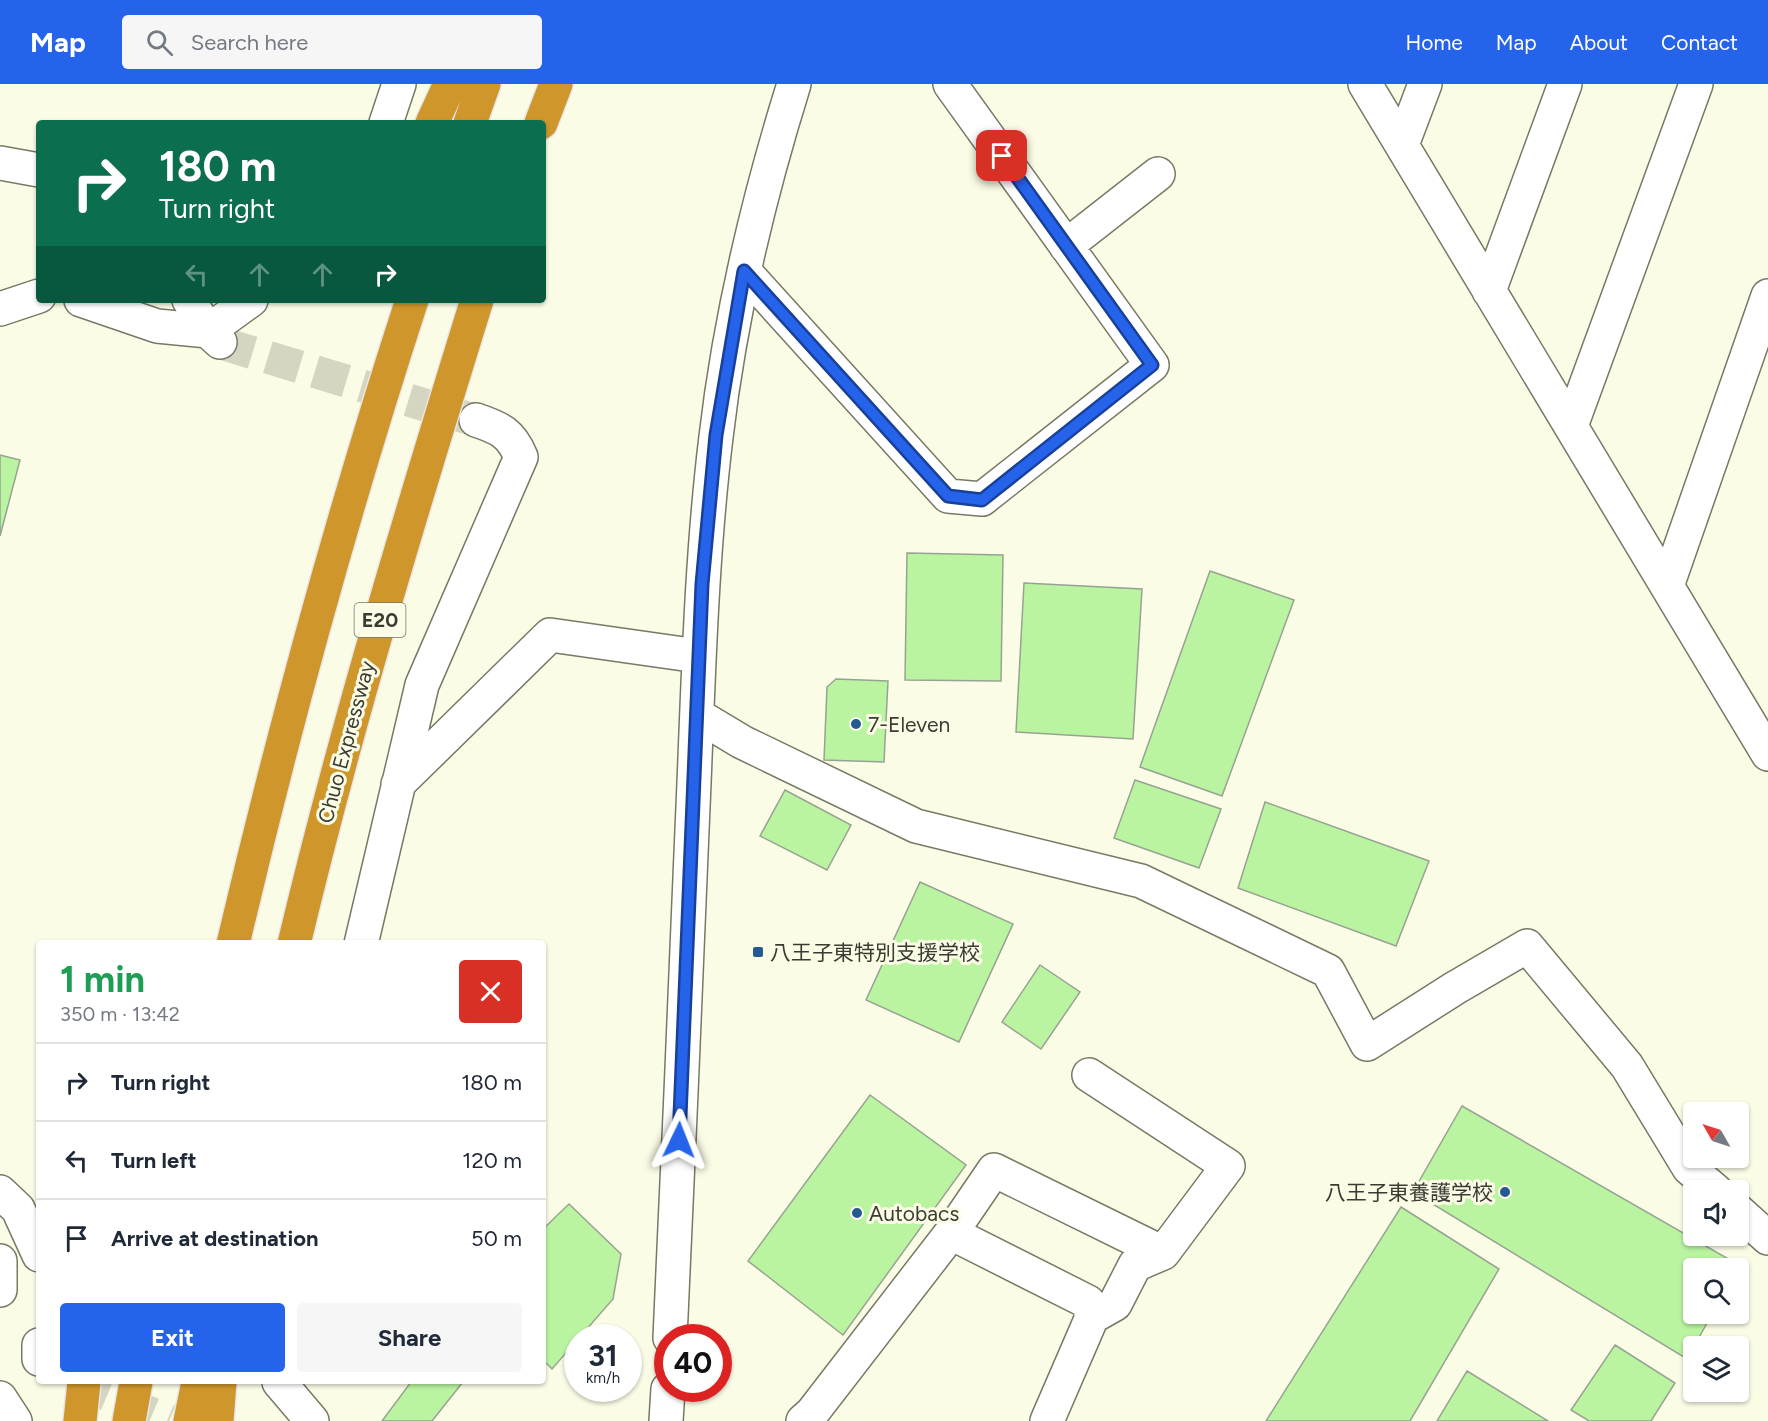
<!DOCTYPE html>
<html lang="en">
<head>
<meta charset="utf-8">
<style>
	:root { --surface:#fff; --page:#f6f6f7; --text:#1f2937; --muted:#747a83; --line:#e0e1e3; --accent:#2563eb }
	body { margin:0; font-family:Figtree,"Noto Sans JP",sans-serif; background:var(--page); color:var(--text); height:100vh; display:flex; flex-direction:column; font-size:22px; white-space:nowrap }
	* { box-sizing:border-box; margin:0 }
	p { font-size:20px; color:var(--muted) }
	.icon { flex:none; width:33px; height:33px; fill:none; stroke:currentColor; stroke-width:2; stroke-linecap:round; stroke-linejoin:round }
	.map { position:relative; flex:1; overflow:hidden }
	.details { position:absolute; left:36px; top:856px; width:510px; height:444px; display:flex; flex-direction:column; background:var(--surface); border-radius:6px; box-shadow:0 2px 4px #0004 }
	.details>* { flex:none }
	.hud { position:absolute; left:36px; top:36px; width:510px; height:183px; border-radius:6px; box-shadow:0 2px 4px #0004; background:#0b6e4f; color:#fff; overflow:hidden }
	.needle { width:39px; rotate:309deg }
	.tools { position:absolute; left:1683px; top:1018px; display:grid; gap:12px }
	.tools a { display:grid; place-items:center; width:66px; height:66px; border-radius:6px; background:var(--surface); box-shadow:0 2px 4px #0004; font-size:30px }
	.speed { position:absolute; left:564px; top:1240px; display:flex; gap:12px; font-size:30px; font-weight:700; text-align:center }
	.speed>* { display:grid; place-content:center; width:78px; height:78px; border-radius:50%; background:var(--surface); box-shadow:0 2px 4px #0004; line-height:1 }
	.speed small { font-size:15px; font-weight:400 }
	.speed .limit { border:9px solid #d22; background:#fff; color:#111 }
	.pin { position:absolute; display:grid; place-items:center; width:51px; height:51px; color:#fff; margin:-26px; border-radius:12px; box-shadow:0 3px 9px #0006 }
	.me { position:absolute; width:66px; margin:-33px; rotate:2deg; stroke-linejoin:round; filter:drop-shadow(0 0 4px #0008) }
	.turn { display:flex; align-items:center; gap:21px; height:126px; padding:0 24px; font-size:27px }
	.turn .icon { width:78px; height:78px; stroke-width:2.5 }
	.turn b { display:block; font-size:42px; line-height:51px }
	.lanes { display:flex; align-items:center; height:57px; padding:0 24px; background:#0003; justify-content:center; gap:30px; direction:ltr }
	.lanes .off { opacity:.35 }
	.round { display:grid; place-items:center; flex:none; width:63px; height:63px; border-radius:6px; background:var(--page) }
	.head { display:flex; align-items:center; justify-content:space-between; height:102px; padding:0 24px }
	h1 { font-size:36px; font-weight:700; line-height:45px; color:#1e9e55 }
	.button { display:flex; gap:12px; margin-top:auto; padding:12px 24px }
	.button a { flex:1; height:69px; border-radius:6px; background:var(--accent); color:#fff; font-size:24px; font-weight:700; line-height:69px; text-align:center }
	.button a+a { background:var(--page); color:var(--text) }
	ul { padding:0; list-style:none }
	li { display:flex; align-items:center; gap:18px; height:78px; padding:0 24px; border-top:2px solid var(--line) }
	li div { flex:1 }
	li b { display:block; font-size:22px }
	li em { font-style:normal }
	header { display:flex; align-items:center; gap:36px; box-sizing:border-box; height:84px; padding:0 30px; background:var(--accent); color:#fff }
	header strong { font-size:28px }
	nav { display:flex; gap:33px; margin-inline-start:auto; font-size:21px }
	.search { width:420px; height:54px; background:var(--page); display:flex; align-items:center; gap:15px; box-sizing:border-box; padding:0 21px; border-radius:6px; color:var(--muted); font-size:22px }
	.map>svg:first-child { display:block }
	.building { fill:#baf4a1; stroke:#97a392; stroke-width:1.5 }
	.lines { fill:none; stroke-linecap:round; stroke-linejoin:round }
	.minor-tunnel { stroke:#d5d5c2; stroke-width:33; stroke-dasharray:33 16; stroke-linecap:butt }
	.minor-casing { stroke:#787865; stroke-width:36 }
	.highway-casing { stroke:#e7e7e6; stroke-width:36 }
	.minor { stroke:#fff; stroke-width:33 }
	.highway { stroke:#cf962b; stroke-width:33 }
	.route-casing { stroke:#184099; stroke-width:15 }
	.route { stroke:#2563eb; stroke-width:10 }
	.poi-dot { fill:#245991; stroke:#fbfce6; stroke-width:2 }
	.labels { text-anchor:middle; dominant-baseline:central; stroke-width:6; stroke-linejoin:round; paint-order:stroke }
	.shield { fill:#fbfce6; stroke:#757568; stroke-width:1.5 }
	.shield-label { font-size:20px; font-weight:bold; fill:#3b3b32 }
	.poi-label { font-size:21px; fill:#3b3b32; stroke:#fbfce6; text-anchor:start }
	.street-label { font-size:21px; fill:#3b3b32; stroke:#fbfce6 }
</style>
</head>
<body>
<header>
<strong>Map</strong>
<div class="search"><svg class="icon" aria-label="search" viewBox="0 0 24 24"><circle cx="10" cy="10" r="6"/><path d="M15 15l6 6"/></svg>Search here</div>
<nav><a>Home</a><a>Map</a><a>About</a><a>Contact</a></nav>
</header>
<div class="map">
<svg width="1768" height="1337" viewBox="0 0 1768 1337">
	<rect width="100%" height="100%" fill="#fbfce6"/>
	<path class="building" d="M 0,371 L 20,376 L 0,452 Z
		M 907,469 L 1003,471 L 1001,597 L 905,596 Z
		M 1210,487 L 1294,516 L 1222,712 L 1140,683 Z
		M 1024,499 L 1142,505 L 1133,655 L 1016,648 Z
		M 836,595 L 888,597 L 884,678 L 824,676 L 827,603 Z
		M 1135,696 L 1221,725 L 1199,784 L 1114,754 Z
		M 785,706 L 851,741 L 827,786 L 760,752 Z
		M 1265,718 L 1429,777 L 1396,862 L 1238,804 Z
		M 920,798 L 1013,840 L 959,958 L 866,916 Z
		M 1040,881 L 1080,908 L 1041,965 L 1002,938 Z
		M 870,1011 L 966,1081 L 843,1251 L 748,1177 Z
		M 1462,1022 L 1739,1181 L 1737,1185 L 1694,1185 L 1694,1230 L 1712,1230 L 1687,1275 L 1413,1108 Z
		M 569,1120 L 621,1170 L 613,1215 L 552,1285 L 543,1276 L 543,1145 Z
		M 1401,1123 L 1499,1185 L 1410,1337 L 1266,1337 Z
		M 1615,1261 L 1675,1299 L 1651,1337 L 1589,1337 L 1571,1326 Z
		M 1467,1287 L 1548,1337 L 1437,1337 Z
		M 411,1298 L 463,1298 L 432,1337 L 382,1337 Z"/>
	<g class="lines">
		<path class="minor-tunnel" d="M 221,259 L 471,335
			M 77,1298 L 169,1337"/>
		<g class="minor-casing">
			<path id="minor" d="M 1365,0 L 1768,670
				M 386,39 L 399,0
				M 1402,61 L 1425,0
				M 0,79 L 39,86
				M 1066,162 L 1158,90
				M 744,187 L 948,412 L 982,415 L 1152,281 L 950,0
				M 1489,207 L 1565,0
				M 81,216 L 157,242 L 208,247 L 251,216
				M 189,216 L 208,247 L 220,258
				M 0,225 L 39,212
				M 1571,342 L 1696,0
				M 1667,502 L 1768,212
				M 697,631 L 742,658 L 916,742 L 1141,797 L 1328,887 L 1367,960 L 1455,904 L 1527,862 L 1627,982 L 1689,1084 L 1716,1107
				M 398,700 L 550,551 L 698,572
				M 361,860 L 422,601 L 521,373 C 511,349 500,344 476,336
				M 1089,991 L 1228,1082 L 1163,1169 L 1135,1181 L 1115,1220 L 1092,1233
				M 0,1108 L 18,1125 L 39,1171
				M 1738,1127 L 1768,1154
				M 951,1149 L 994,1086 L 1163,1169
				M 0,1177 L 0,1206
				M 670,1254 C 678,1085 685,915 692,746 C 698,615 700,484 716,353 C 730,233 758,115 794,0
				M 39,1261 L 39,1275
				M 279,1298 L 312,1337
				M 0,1314 L 15,1337
				M 666,1337 L 668,1305
				M 803,1337 L 812,1329 L 951,1149 L 1088,1218 L 1092,1233 L 1047,1337"/>
		</g>
		<g class="highway-casing">
			<path id="highway" d="M 432,39 L 450,0
				M 470,39 L 484,0
				M 541,39 L 556,0
				M 233,860 C 284,643 343,428 412,216
				M 294,860 C 346,642 411,429 477,216
				M 80,1337 L 84,1298
				M 129,1337 L 136,1298
				M 190,1337 L 198,1298
				M 217,1337 L 220,1298"/>
		</g>
		<use href="#minor" class="minor"/>
		<use href="#highway" class="highway"/>
	</g>
	<g class="lines">
		<g class="route-casing">
			<path id="route" d="M 679,1056 L 702,500 L 716,351 L 744,187 L 948,412 L 982,416 L 1152,281 L 1002,72"/>
		</g>
		<use href="#route" class="route"/>
	</g>
	<g class="poi-dot">
		<circle cx="856" cy="640" r="6"/>
		<rect x="752" y="862" width="12" height="12" rx="3"/>
		<circle cx="1505" cy="1108" r="6"/>
		<circle cx="857" cy="1129" r="6"/>
	</g>
	<g class="labels">
		<rect class="shield" x="354.5" y="519" width="51" height="34" rx="4.5"/>
		<g class="shield-label">
			<text x="380" y="536">E20</text>
		</g>
		<g class="poi-label">
			<text x="868" y="640">7-Eleven</text>
			<text x="770" y="868">八王子東特別支援学校</text>
			<text x="1493" y="1108" text-anchor="end">八王子東養護学校</text>
			<text x="869" y="1129">Autobacs</text>
		</g>
		<g class="street-label">
			<text transform="translate(346 658) rotate(-75)">Chuo Expressway</text>
		</g>
	</g>
</svg>
<div class="tools">
<a><svg class="needle" viewBox="-14 -14 28 28"><path d="M0-13l5 13h-10z" fill="#e53935"/><path d="M0 13l5-13h-10z" fill="#747a83"/></svg></a>
<a><svg class="icon" aria-label="sound" viewBox="0 0 24 24"><path d="M4 9h4l5-4v14l-5-4H4zM17 9q2 3 0 6"/></svg></a>
<a><svg class="icon" aria-label="search" viewBox="0 0 24 24"><circle cx="10" cy="10" r="6"/><path d="M15 15l6 6"/></svg></a>
<a><svg class="icon" aria-label="layers" viewBox="0 0 24 24"><path d="M12 4l9 5-9 5-9-5zM3 14l9 5 9-5"/></svg></a>
</div>
<div class="speed"><div>31<small>km/h</small></div><div class="limit">40</div></div>
<div class="pin" style="left:1002px;top:72px;background:#d93025"><svg class="icon" aria-label="arrive" viewBox="0 0 24 24"><path d="M6 21V4h12l-3 4 3 4H6"/></svg></div>
<svg class="me" style="left:679px;top:1056px" viewBox="-20 -20 40 40"><path d="M0-17L14 15 0 8-14 15z" fill="#2563eb" stroke="#fff" stroke-width="4"/></svg>
<div class="hud">
<div class="turn"><svg class="icon" aria-label="right" viewBox="0 0 24 24"><path d="M7 20v-9h11M14 6l5 5-5 5"/></svg><div><b>180 m</b>Turn right</div></div>
<div class="lanes"><svg class="icon off" aria-label="left" viewBox="0 0 24 24"><path d="M17 20v-9H6M10 6l-5 5 5 5"/></svg><svg class="icon off" aria-label="ahead" viewBox="0 0 24 24"><path d="M12 20V5M6 11l6-6 6 6"/></svg><svg class="icon off" aria-label="ahead" viewBox="0 0 24 24"><path d="M12 20V5M6 11l6-6 6 6"/></svg><svg class="icon" aria-label="right" viewBox="0 0 24 24"><path d="M7 20v-9h11M14 6l5 5-5 5"/></svg></div>
</div>
<section class="details">
<div class="head"><div><h1>1 min</h1><p>350 m · 13:42</p></div><a class="round" style="background:#d93025;color:#fff"><svg class="icon" aria-label="close" viewBox="0 0 24 24"><path d="M6 6l12 12M18 6L6 18"/></svg></a></div>
<ul>
<li><svg class="icon" aria-label="right" viewBox="0 0 24 24"><path d="M7 20v-9h11M14 6l5 5-5 5"/></svg><div><b>Turn right</b></div><em>180 m</em></li>
<li><svg class="icon" aria-label="left" viewBox="0 0 24 24"><path d="M17 20v-9H6M10 6l-5 5 5 5"/></svg><div><b>Turn left</b></div><em>120 m</em></li>
<li><svg class="icon" aria-label="arrive" viewBox="0 0 24 24"><path d="M6 21V4h12l-3 4 3 4H6"/></svg><div><b>Arrive at destination</b></div><em>50 m</em></li>
</ul>
<div class="button"><a>Exit</a><a>Share</a></div>
</section>
</div>
</body>
</html>
